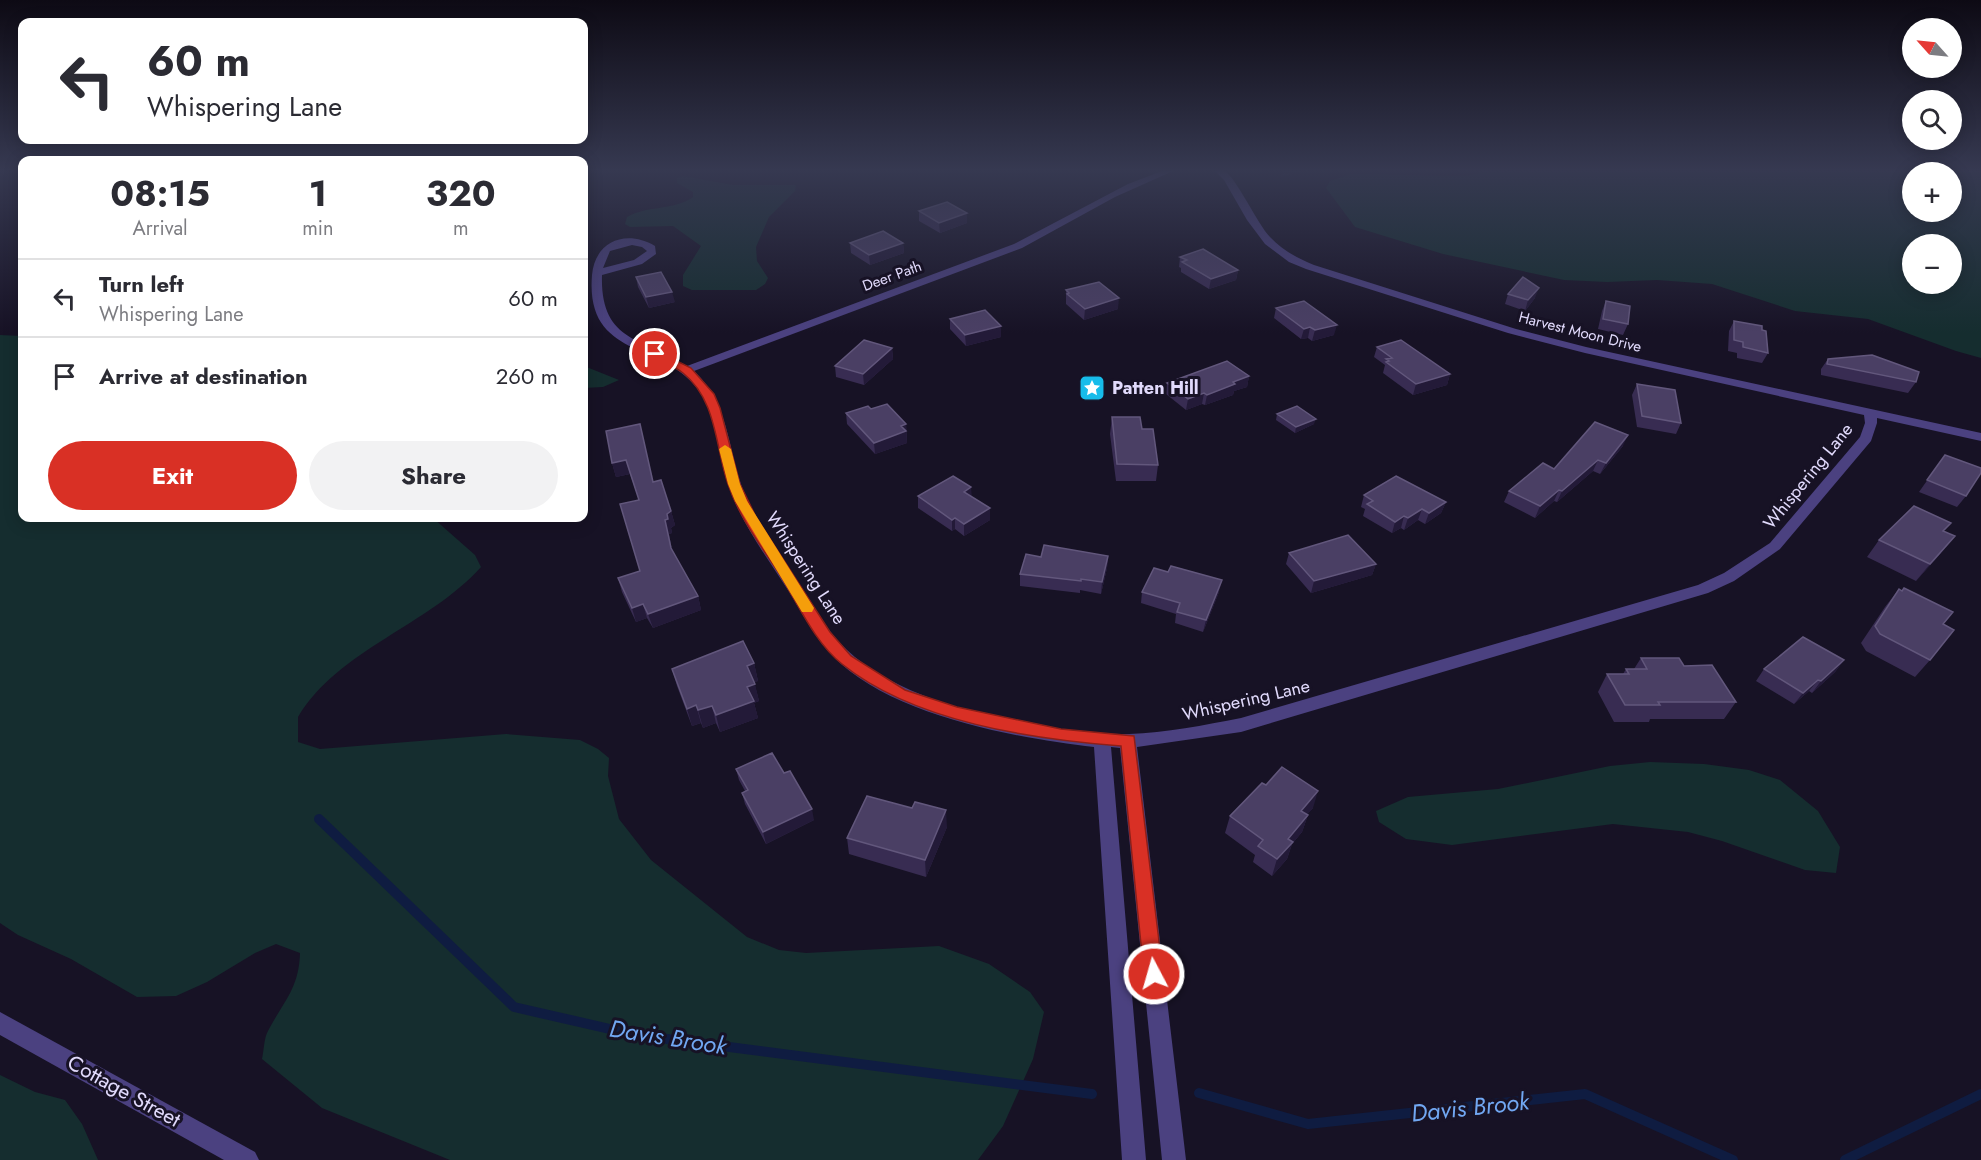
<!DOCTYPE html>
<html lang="en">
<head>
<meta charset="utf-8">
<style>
	:root { --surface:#fff; --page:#f2f2f3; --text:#2b2b33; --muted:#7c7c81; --line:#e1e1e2; --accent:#d93025 }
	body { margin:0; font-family:Jost,sans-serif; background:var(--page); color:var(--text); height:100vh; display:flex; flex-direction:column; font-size:22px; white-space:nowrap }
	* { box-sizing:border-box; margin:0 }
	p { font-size:20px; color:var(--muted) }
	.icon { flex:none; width:33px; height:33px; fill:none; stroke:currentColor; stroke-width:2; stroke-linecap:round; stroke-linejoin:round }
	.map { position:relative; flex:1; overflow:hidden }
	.sheet { position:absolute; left:18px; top:156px; width:570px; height:366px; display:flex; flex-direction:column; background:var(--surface); border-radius:12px; box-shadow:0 3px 15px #0003 }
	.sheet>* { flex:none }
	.guide { position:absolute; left:18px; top:18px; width:570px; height:126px; border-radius:12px; box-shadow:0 3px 15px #0003; background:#fff; color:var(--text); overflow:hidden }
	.needle { width:39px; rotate:297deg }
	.buttons { position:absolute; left:1902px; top:18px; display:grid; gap:12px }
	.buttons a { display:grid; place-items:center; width:60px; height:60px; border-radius:50%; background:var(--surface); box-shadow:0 3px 15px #0003; font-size:30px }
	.pin { position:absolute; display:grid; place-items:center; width:51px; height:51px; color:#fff; margin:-26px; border:3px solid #fff; border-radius:50%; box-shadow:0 2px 6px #0007 }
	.me { position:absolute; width:66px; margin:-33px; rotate:354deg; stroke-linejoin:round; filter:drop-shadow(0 0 4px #0008) }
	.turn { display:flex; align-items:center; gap:21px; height:126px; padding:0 30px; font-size:27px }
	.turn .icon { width:78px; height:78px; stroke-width:2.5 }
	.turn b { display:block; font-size:42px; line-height:51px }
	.eta { display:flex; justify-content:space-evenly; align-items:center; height:102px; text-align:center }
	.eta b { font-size:36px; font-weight:700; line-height:42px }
	.primary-button { display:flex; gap:12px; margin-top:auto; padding:12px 30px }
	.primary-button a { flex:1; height:69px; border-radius:36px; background:var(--accent); color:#fff; font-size:24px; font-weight:700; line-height:69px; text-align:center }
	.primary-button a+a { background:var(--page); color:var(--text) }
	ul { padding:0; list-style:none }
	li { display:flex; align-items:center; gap:18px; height:78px; padding:0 30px; border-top:2px solid var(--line) }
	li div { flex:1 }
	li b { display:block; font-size:22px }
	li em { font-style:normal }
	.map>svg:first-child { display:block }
	.green { fill:#152d2f; fill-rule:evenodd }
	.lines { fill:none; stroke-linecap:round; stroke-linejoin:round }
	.stream { stroke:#0f1c41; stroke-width:10 }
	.minor { fill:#4b4180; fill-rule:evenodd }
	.tertiary { fill:#4b4180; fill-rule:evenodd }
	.wall { fill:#382c52 }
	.shaded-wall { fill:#231a38 }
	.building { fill:#4a3f64; stroke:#62577c; stroke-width:1.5 }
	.route { fill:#d93025; stroke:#8d1f18; stroke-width:1.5 }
	.slow { fill:#f59e0b }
	.labels { text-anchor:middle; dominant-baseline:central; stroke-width:6; stroke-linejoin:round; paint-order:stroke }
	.far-street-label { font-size:15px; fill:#e1dafc; stroke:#171225 }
	.poi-label { font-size:18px; font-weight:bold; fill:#e1dafc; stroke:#171225; text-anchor:start }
	.street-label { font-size:18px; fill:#e1dafc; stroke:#171225 }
	.near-street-label { font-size:21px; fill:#e1dafc; stroke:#171225 }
	.near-water-label { font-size:24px; font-style:italic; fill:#71a7f2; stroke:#171225 }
</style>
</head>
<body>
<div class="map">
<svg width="1981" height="1160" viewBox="0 0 1981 1160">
	<rect width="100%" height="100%" fill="#171225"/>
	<path class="green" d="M 1479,171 L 1981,171 L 1981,358 L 1956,351 L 1868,319 L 1795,311 L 1712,284 L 1657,280 L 1607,282 L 1564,280 L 1443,254 L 1355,227 L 1326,188 L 1330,181 L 1351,174 L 1464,176 L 1477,174 ZM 1952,172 L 1952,212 L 1912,212 L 1912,172 ZM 1952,244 L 1952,284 L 1912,284 L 1912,244 Z
		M 683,176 L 733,185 L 796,185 L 795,191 L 769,217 L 756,247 L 757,261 L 768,278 L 765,284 L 756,290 L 692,290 L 683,286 L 683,275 L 701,246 L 673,226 L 630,227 L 625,224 L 627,217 C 648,205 673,211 693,197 L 693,192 L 677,183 L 677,178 Z
		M 0,335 L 22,336 L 22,518 L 433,518 L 475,555 L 481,567 C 428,626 339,649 298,717 L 298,742 L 320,749 L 506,734 L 580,740 L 598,749 L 609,758 L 608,776 L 619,819 L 651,860 L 747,937 L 779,950 L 806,953 L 939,946 L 989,964 L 1030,992 L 1044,1012 L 1033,1059 L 1003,1126 L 978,1160 L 450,1160 L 322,1108 L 262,1059 C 264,1050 264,1038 268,1031 C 283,1002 299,989 300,953 L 276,944 L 255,953 L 207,982 L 176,996 L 137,997 L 71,959 L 18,935 L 0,923 Z
		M 584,366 L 619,380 L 603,387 L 584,388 Z
		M 1650,762 L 1704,764 L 1749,770 L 1780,780 L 1818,811 L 1840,847 L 1836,873 L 1805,870 L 1722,841 L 1688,832 L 1613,824 L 1452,845 L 1406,839 L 1379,822 L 1376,811 L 1408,797 L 1498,789 L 1610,766 Z
		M 0,1075 L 35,1092 L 65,1100 L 82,1124 L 98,1160 L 0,1160 Z"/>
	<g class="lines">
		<path class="stream" d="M 319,819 L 514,1007 L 636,1035 L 1092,1094
			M 1199,1093 L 1308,1124 L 1585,1094 L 1733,1160
			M 1845,1160 L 1981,1094"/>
		<path class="minor" d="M 1162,171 L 1173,171 L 1115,197 L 1022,248 L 694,371 C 733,407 727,460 749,503 C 764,533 784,560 802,588 C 816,609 828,633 847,650 C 907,707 1047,736 1129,734 C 1166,733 1204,725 1241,718 L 1698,585 L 1724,573 L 1770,543 L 1860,437 L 1865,423 L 1864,415 L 1585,353 L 1508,333 L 1306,269 L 1289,262 L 1265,244 L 1247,220 L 1224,180 L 1215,171 C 1216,171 1223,170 1224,171 C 1235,175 1258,225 1270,237 C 1282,250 1297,258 1314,265 L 1516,329 L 1586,347 L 1981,433 L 1981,441 L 1877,418 L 1877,423 L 1871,441 L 1780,549 L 1734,581 L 1708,593 L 1241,732 L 1137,747 L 1186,1160 L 1162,1160 L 1120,748 L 1111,747 L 1146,1160 L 1122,1160 L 1094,747 C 1015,738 889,715 833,656 C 812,635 799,606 782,581 C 765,555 746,528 734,500 C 719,465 721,423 700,392 C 665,340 585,361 592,275 C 595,241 626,229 655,246 L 656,254 L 642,264 L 602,275 C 600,342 642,338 687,366 L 1014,244 L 1128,184 ZM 632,245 L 642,247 L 647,251 L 634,260 L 603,268 L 610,251 Z"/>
		<path class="tertiary" d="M 0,1012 L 255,1152 L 259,1160 L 224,1160 L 0,1035 Z"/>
	</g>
	<path class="wall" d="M 919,211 L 967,213 L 967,223 L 940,233 L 919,221 Z
		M 850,243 L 903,243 L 904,253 L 870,265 L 851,253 Z
		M 1180,257 L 1238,270 L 1236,280 L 1209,289 L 1181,272 L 1181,268 L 1179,267 Z
		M 636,277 L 675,302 L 649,308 L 638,287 Z
		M 1066,290 L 1118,309 L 1084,320 L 1066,304 Z
		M 1508,294 L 1535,298 L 1525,311 L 1505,304 Z
		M 1606,301 L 1628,324 L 1623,335 L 1598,329 L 1602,311 Z
		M 1276,308 L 1334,335 L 1312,341 L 1308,338 L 1301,339 L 1274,318 Z
		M 950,319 L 1001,337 L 966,346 L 950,329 Z
		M 1734,321 L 1762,330 L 1768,353 L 1762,363 L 1737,358 L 1737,353 L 1728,351 L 1729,331 Z
		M 1377,347 L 1450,374 L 1447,385 L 1413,395 L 1383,373 L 1385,365 L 1374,357 Z
		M 892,348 L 893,359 L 864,385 L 836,377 L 835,366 Z
		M 1828,359 L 1916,382 L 1908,393 L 1821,375 L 1821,369 Z
		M 1249,376 L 1247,387 L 1234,391 L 1233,395 L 1205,405 L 1202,404 L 1186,410 L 1166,394 L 1167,383 Z
		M 1637,384 L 1681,423 L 1676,434 L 1637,427 L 1632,395 Z
		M 871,409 L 906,424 L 907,443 L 875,454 L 847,424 L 846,413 Z
		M 1277,414 L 1314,424 L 1295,433 L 1276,420 Z
		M 1112,417 L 1142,429 L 1158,465 L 1156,481 L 1116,481 L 1110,434 Z
		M 643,438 L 653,482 L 671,511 L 675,525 L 671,528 L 672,533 L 669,534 L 672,551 L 698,596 L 701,610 L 653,628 L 647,618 L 636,622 L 622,592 L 618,578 L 640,571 L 639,500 L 630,474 L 616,477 L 612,463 Z
		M 1623,446 L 1600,474 L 1593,471 L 1557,502 L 1554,501 L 1535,518 L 1504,502 L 1509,491 L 1554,469 Z
		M 1945,455 L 1966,496 L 1957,507 L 1919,492 Z
		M 971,487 L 971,496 L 990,520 L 964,536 L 955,529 L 952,531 L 918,508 L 918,496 Z
		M 1364,495 L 1446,502 L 1441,513 L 1425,524 L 1418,520 L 1404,530 L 1401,528 L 1392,533 L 1363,516 L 1365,509 L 1361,507 Z
		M 1951,523 L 1944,531 L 1941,553 L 1916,581 L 1867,557 L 1879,540 Z
		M 1289,553 L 1376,564 L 1372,575 L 1311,593 L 1286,564 Z
		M 1108,556 L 1107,568 L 1101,594 L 1080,590 L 1080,593 L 1020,586 L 1020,574 L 1041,557 Z
		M 1899,589 L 1943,624 L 1930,660 L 1915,677 L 1866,651 L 1861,643 L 1885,607 Z
		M 1142,592 L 1219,592 L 1203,632 L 1175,623 L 1176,614 L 1141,603 Z
		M 1641,658 L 1684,666 L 1736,702 L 1724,719 L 1650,719 L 1649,722 L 1614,722 L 1598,692 L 1607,674 L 1623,674 L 1626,669 L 1634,669 Z
		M 1844,660 L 1835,672 L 1812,693 L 1809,691 L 1794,704 L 1756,681 L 1764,669 Z
		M 754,663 L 758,681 L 754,682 L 759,701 L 754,703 L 758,718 L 720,732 L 716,723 L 703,728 L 701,723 L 692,726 L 677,686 L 672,669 Z
		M 736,769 L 784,773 L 814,820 L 766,844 L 745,804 L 742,793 L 745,791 L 739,780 Z
		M 1313,808 L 1307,814 L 1308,815 L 1302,832 L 1292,844 L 1287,859 L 1272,876 L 1253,862 L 1255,855 L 1225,833 L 1230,816 Z
		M 947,827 L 926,877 L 849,854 L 847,838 Z"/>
	<path class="shaded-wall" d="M 1282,171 L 1302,171 L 1281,177 Z
		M 967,213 L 967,223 L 940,233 L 939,223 Z
		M 903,243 L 904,253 L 870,265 L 869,255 Z
		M 1238,270 L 1236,280 L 1209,289 L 1211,279 Z
		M 1539,288 L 1535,298 L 1525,311 L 1528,300 Z
		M 672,292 L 675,302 L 649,308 L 646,297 Z
		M 1119,298 L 1118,309 L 1084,320 L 1085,309 Z
		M 1337,325 L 1334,335 L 1312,341 L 1315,330 Z
		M 1001,326 L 1001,337 L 966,346 L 965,335 Z
		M 1310,327 L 1308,338 L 1301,339 L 1304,329 Z
		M 892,348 L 893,359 L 864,385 L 863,374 Z
		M 1450,374 L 1447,385 L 1413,395 L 1416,384 Z
		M 1249,376 L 1247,387 L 1234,391 L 1233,395 L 1205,405 L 1207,395 L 1233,382 Z
		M 1204,393 L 1202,404 L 1186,410 L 1188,399 Z
		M 1316,419 L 1314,424 L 1295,433 L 1296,427 Z
		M 906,424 L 907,443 L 875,454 L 874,443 L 901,426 Z
		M 1628,435 L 1623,446 L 1600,474 L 1606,463 Z
		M 626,460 L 630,474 L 616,477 L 612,463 Z
		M 1598,460 L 1593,471 L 1557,502 L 1562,491 Z
		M 971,487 L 972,499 L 964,492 Z
		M 1559,490 L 1554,501 L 1535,518 L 1540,506 Z
		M 1446,502 L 1441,513 L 1425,524 L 1429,513 Z
		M 990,508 L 990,520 L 964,536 L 964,524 Z
		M 1422,509 L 1418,520 L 1404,530 L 1408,518 Z
		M 671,511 L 675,525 L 671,528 L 672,533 L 669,534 L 674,562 L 665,520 L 667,514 Z
		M 1404,516 L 1401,528 L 1392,533 L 1395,522 Z
		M 955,518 L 955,529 L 952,531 L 952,520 Z
		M 1955,536 L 1941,553 L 1916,581 L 1930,564 Z
		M 1108,556 L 1107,568 L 1101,594 L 1102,582 Z
		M 1376,564 L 1372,575 L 1311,593 L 1314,581 Z
		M 1222,580 L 1219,592 L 1203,632 L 1206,620 Z
		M 698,596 L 701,610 L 653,628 L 648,614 Z
		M 643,604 L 647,618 L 636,622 L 632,608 Z
		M 1844,660 L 1835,672 L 1812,693 L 1821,681 Z
		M 754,663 L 758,681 L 751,683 L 747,666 Z
		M 1818,680 L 1809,691 L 1794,704 L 1803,693 Z
		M 755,684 L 759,701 L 754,703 L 758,718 L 720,732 L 716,715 L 747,687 Z
		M 696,705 L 701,723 L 692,726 L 687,709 Z
		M 712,706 L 716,723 L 703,728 L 698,710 Z
		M 1318,791 L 1313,808 L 1296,827 L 1301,811 Z
		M 812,809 L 814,820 L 766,844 L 763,832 Z
		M 946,810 L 947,827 L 926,877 L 925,860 Z
		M 1308,815 L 1302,832 L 1292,844 L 1287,859 L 1272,876 L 1277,859 L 1288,839 Z"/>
	<path class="building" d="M 947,202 L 967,213 L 939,223 L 919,211 Z
		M 883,231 L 903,243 L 869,255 L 850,243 Z
		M 1203,249 L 1238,270 L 1211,279 L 1182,262 L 1187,260 L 1180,257 Z
		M 661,272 L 672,292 L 646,297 L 636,277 Z
		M 1523,277 L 1539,288 L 1528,300 L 1508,294 Z
		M 1099,282 L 1119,298 L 1085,309 L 1067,294 L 1069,293 L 1066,290 Z
		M 1304,301 L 1337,325 L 1315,330 L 1310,327 L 1304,329 L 1276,308 Z
		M 1606,301 L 1630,306 L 1628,324 L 1603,319 Z
		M 985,310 L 1001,326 L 965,335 L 950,319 Z
		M 1734,321 L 1762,326 L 1762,330 L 1766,331 L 1768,353 L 1743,347 L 1743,342 L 1734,340 Z
		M 864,340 L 892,348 L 863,374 L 835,366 Z
		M 1401,340 L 1450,374 L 1416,384 L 1386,362 L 1389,361 L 1386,359 L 1392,358 L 1377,347 Z
		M 1872,355 L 1919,372 L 1916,382 L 1827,364 L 1828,359 Z
		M 1227,361 L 1249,376 L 1233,382 L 1235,384 L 1207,395 L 1204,393 L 1188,399 L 1167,383 Z
		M 1637,384 L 1675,390 L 1681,423 L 1642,416 Z
		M 887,404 L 906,424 L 901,426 L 906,431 L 874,443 L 846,413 L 868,406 L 871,409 Z
		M 1297,406 L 1316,419 L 1296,427 L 1277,414 Z
		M 1112,417 L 1140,417 L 1142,429 L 1153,429 L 1158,465 L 1117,464 Z
		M 1595,422 L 1628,435 L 1606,463 L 1598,460 L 1562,491 L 1559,490 L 1540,506 L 1509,491 L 1543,463 L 1554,469 Z
		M 640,424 L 653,482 L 661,480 L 671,511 L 667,514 L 668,519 L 665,520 L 671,548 L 698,596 L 648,614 L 643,604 L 632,608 L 618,578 L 640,571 L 620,504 L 639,500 L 626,460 L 612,463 L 606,431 Z
		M 1945,455 L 1981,468 L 1981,473 L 1966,496 L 1927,480 Z
		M 953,476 L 971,487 L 964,492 L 990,508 L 964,524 L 955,518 L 952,520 L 918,496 Z
		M 1396,476 L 1446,502 L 1429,513 L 1422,509 L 1408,518 L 1404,516 L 1395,522 L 1367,504 L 1373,501 L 1364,495 Z
		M 1914,506 L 1951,523 L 1943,531 L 1955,536 L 1930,564 L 1879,540 Z
		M 1348,535 L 1376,564 L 1314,581 L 1289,553 Z
		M 1044,545 L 1108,556 L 1102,582 L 1081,579 L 1081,581 L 1020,574 L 1026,554 L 1041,557 Z
		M 1171,566 L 1222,580 L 1206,620 L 1177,612 L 1180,603 L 1142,592 L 1154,568 L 1168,572 Z
		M 1904,588 L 1953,612 L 1943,624 L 1954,630 L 1930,660 L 1880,634 L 1875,626 L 1899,589 L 1902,591 Z
		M 1803,637 L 1844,660 L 1821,681 L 1818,680 L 1803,693 L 1764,669 Z
		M 743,641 L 754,663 L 747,666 L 755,684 L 747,687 L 754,701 L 716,715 L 712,706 L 698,710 L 696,705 L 687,709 L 672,669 Z
		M 1641,658 L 1679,658 L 1684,666 L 1712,665 L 1736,702 L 1658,702 L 1660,705 L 1625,705 L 1607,674 L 1629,674 L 1626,669 L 1647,669 Z
		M 772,753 L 784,773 L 790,771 L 812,809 L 763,832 L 742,793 L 748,790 L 736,769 Z
		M 1282,767 L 1318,791 L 1301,811 L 1308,815 L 1288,839 L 1293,842 L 1277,859 L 1258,846 L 1263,840 L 1230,816 L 1262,783 L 1266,785 Z
		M 867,796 L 912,808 L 915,802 L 946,810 L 925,860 L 847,838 Z"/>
	<linearGradient id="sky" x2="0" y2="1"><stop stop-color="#0d0a14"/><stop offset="0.51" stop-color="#363951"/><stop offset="1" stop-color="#363951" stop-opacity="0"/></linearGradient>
	<rect width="1981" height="333" fill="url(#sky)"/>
	<path class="route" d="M 655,350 L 691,368 L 714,394 L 720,408 L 740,484 L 756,517 L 830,632 L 851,656 L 905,690 L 957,707 L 1061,729 L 1134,736 L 1163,974 L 1160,980 L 1154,983 L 1147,980 L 1144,974 L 1121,746 C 1031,739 914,722 842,664 C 815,643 798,604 780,575 C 761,546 739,517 728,484 C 715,446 717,400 683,373 C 674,366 661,361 651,356 L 650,354 Z"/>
	<path class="slow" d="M 725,445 L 731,449 L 740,484 L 747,501 L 814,608 L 812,612 L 802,612 L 735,501 L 728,484 L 719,449 Z"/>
	<defs>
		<g id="sight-square" transform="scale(1.35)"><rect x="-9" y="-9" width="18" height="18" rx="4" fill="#17bcea" stroke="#171225"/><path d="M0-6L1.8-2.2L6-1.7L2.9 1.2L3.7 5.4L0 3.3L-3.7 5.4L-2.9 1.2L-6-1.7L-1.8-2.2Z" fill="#fff"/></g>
	</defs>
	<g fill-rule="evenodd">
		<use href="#sight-square" x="1092" y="388"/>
	</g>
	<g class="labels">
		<g class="far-street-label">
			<text transform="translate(892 276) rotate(-20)">Deer Path</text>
			<text transform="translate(1580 332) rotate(14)">Harvest Moon Drive</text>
		</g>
		<g class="poi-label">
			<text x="1112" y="388">Patten Hill</text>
		</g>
		<g class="street-label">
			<text transform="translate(1808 476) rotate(-51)">Whispering Lane</text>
			<text transform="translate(806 568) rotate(57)">Whispering Lane</text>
			<text transform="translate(1246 700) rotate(-13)">Whispering Lane</text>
		</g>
		<g class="near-street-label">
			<text transform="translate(124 1091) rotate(29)">Cottage Street</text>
		</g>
		<g class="near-water-label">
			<text transform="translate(668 1037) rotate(9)">Davis Brook</text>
			<text transform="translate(1470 1107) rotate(-6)">Davis Brook</text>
		</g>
	</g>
</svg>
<div class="buttons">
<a><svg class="needle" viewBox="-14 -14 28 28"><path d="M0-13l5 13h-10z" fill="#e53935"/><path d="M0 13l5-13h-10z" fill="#7c7c81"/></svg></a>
<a><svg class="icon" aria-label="search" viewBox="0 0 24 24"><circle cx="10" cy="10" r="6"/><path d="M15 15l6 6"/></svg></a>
<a>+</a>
<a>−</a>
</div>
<div class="pin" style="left:655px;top:354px;background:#d93025"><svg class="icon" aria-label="arrive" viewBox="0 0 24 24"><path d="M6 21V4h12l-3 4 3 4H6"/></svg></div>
<svg class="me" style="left:1154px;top:974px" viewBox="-20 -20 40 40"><circle r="17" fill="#d93025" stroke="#fff" stroke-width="3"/><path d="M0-11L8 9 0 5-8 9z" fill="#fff"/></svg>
<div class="guide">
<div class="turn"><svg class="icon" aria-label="left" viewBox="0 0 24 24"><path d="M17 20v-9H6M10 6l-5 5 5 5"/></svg><div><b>60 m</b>Whispering Lane</div></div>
</div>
<section class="sheet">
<div class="eta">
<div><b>08:15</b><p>Arrival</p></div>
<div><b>1</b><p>min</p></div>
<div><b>320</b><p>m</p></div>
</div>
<ul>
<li><svg class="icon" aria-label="left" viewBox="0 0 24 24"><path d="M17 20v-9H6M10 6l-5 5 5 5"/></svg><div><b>Turn left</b><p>Whispering Lane</p></div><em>60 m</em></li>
<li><svg class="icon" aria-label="arrive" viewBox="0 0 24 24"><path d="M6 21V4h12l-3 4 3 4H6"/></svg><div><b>Arrive at destination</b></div><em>260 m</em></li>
</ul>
<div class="primary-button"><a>Exit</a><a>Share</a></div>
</section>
</div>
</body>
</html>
